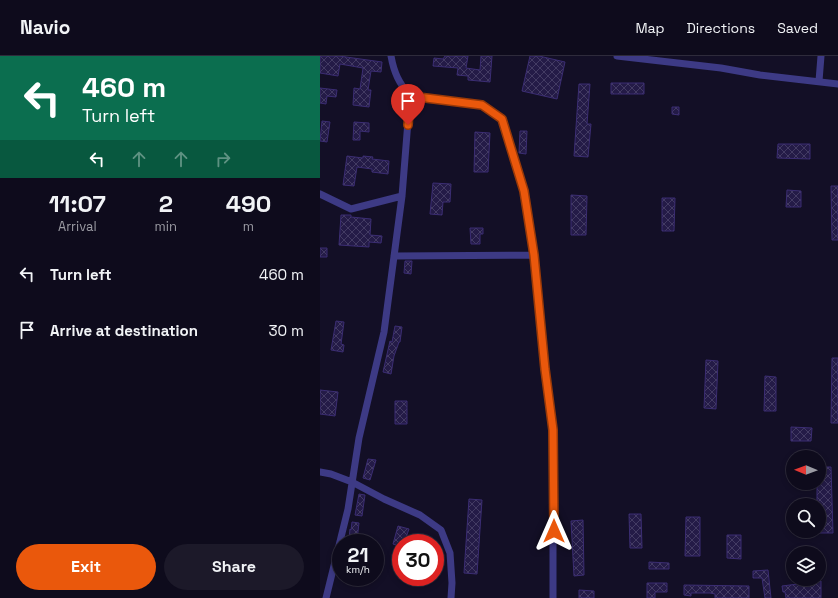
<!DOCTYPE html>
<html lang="en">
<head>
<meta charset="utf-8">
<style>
	:root { --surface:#0e0b1c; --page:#1c1929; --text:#f1f3f6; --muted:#9b9ba3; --line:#2e2b3b; --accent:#ea580c }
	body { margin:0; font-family:"Space Grotesk",sans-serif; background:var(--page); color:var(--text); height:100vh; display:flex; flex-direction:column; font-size:15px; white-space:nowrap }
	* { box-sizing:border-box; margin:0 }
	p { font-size:13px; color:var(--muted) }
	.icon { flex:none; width:22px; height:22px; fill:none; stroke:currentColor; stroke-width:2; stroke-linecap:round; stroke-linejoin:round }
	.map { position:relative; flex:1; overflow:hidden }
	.details { display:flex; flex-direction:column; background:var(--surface); width:320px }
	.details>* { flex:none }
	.top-card { background:#0b6e4f; color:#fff; overflow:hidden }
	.needle { width:26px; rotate:271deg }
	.tools { position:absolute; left:466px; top:394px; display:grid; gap:8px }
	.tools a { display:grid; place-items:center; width:40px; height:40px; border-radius:50%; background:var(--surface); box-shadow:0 2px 6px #0003,0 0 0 1px var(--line); font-size:20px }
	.speed { position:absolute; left:12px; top:478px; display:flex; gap:8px; font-size:20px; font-weight:700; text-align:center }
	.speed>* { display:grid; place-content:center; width:52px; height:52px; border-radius:50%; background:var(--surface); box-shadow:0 2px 6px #0003,0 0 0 1px var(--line); line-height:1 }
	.speed small { font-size:10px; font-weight:400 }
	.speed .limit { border:6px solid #d22; background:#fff; color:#111 }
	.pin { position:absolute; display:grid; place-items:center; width:34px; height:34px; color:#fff; margin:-41px -17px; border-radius:50% 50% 50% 0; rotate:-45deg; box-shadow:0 0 4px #0007 }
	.pin .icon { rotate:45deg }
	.me { position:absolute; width:44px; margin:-22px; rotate:0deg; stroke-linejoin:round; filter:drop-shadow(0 0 3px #0008) }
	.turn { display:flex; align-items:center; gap:14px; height:84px; padding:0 16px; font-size:18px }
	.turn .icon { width:52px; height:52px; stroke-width:2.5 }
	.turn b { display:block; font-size:28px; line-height:34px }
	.lanes { display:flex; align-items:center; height:38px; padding:0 16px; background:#0003; justify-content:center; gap:20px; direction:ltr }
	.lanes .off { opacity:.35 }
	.eta { display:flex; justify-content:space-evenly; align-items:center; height:68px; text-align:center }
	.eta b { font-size:24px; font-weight:600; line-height:28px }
	.action { display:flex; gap:8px; margin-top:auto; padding:8px 16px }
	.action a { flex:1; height:46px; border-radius:24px; background:var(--accent); color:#fff; font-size:16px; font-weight:600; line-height:46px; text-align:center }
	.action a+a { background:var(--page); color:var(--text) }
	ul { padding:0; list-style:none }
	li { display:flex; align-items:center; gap:12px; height:56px; padding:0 16px }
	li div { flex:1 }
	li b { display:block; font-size:15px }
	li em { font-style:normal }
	header { display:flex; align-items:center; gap:24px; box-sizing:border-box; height:56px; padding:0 20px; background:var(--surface); border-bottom:1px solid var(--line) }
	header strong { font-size:19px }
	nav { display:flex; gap:22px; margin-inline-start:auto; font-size:14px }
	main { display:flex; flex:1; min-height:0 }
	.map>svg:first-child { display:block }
	.building { fill:url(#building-cross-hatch); stroke:#3b2d73 }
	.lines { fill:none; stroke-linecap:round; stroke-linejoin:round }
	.street { stroke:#3d3a85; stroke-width:7 }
	.route-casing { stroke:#983908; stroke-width:10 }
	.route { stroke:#ea580c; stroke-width:7 }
</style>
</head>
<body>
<header>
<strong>Navio</strong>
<nav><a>Map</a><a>Directions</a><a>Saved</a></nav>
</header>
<main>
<section class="details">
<div class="top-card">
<div class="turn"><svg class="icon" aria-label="left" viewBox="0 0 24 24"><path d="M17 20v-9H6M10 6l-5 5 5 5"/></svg><div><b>460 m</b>Turn left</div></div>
<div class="lanes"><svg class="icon" aria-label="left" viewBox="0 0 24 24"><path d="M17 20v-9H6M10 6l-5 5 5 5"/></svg><svg class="icon off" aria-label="ahead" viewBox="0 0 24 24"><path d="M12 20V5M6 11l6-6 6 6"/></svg><svg class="icon off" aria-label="ahead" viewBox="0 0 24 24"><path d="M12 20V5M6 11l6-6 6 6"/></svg><svg class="icon off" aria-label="right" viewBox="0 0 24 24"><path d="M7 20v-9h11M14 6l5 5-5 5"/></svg></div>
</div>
<div class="eta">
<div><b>11:07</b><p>Arrival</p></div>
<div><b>2</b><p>min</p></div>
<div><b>490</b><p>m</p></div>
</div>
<ul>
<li><svg class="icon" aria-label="left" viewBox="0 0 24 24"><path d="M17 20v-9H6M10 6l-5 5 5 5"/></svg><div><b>Turn left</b></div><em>460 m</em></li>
<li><svg class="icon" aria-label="arrive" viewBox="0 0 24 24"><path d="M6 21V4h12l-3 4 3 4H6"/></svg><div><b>Arrive at destination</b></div><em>30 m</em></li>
</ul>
<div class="action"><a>Exit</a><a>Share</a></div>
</section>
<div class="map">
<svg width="518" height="542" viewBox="0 0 518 542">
	<defs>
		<pattern id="building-cross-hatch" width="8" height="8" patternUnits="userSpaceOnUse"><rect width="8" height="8" fill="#241b47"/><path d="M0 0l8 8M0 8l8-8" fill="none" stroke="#433b63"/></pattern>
	</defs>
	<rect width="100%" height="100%" fill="#130f26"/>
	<path class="building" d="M 0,0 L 19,0 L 62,6 L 61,16 L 51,15 L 48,34 L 51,34 L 49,51 L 33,49 L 34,32 L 40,33 L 43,12 L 20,8 L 18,20 L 0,17 Z
		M 125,0 L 148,0 L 146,12 L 160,14 L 161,0 L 172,0 L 170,26 L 148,24 L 148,20 L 137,19 L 138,12 L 113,10 L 114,2 L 123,3 Z
		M 210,0 L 219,0 L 245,6 L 237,43 L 202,35 Z
		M 291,27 L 324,27 L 324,38 L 291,38 Z
		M 259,28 L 270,28 L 267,68 L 271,68 L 268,101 L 254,100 Z
		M 0,32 L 17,34 L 16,41 L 7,40 L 6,48 L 0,47 Z
		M 352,51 L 359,51 L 359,59 L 352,58 Z
		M 2,65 L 10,66 L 7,86 L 0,85 Z
		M 34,66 L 49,67 L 49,76 L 40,75 L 40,84 L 33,84 Z
		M 200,75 L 207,75 L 206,98 L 199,97 Z
		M 155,76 L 170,77 L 168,116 L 154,116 Z
		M 458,88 L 490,88 L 490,103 L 457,102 Z
		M 27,100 L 43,102 L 43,100 L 53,101 L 52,103 L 69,105 L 68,118 L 52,116 L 52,113 L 37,111 L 34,130 L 23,129 Z
		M 113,127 L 131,128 L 130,146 L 123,146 L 122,159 L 110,158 Z
		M 511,130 L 518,130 L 518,184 L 512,184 Z
		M 467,134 L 481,135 L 481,151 L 466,151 Z
		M 251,139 L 267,140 L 266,179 L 251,179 Z
		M 342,142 L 355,142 L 354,175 L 342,175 Z
		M 21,159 L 31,159 L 31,161 L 51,163 L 50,179 L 62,180 L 61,187 L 49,186 L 49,191 L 19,189 Z
		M 150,172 L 163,172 L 163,178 L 160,178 L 160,188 L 151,188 Z
		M 0,192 L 7,192 L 7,201 L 0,201 Z
		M 85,205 L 92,205 L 91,218 L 84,217 Z
		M 16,265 L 24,266 L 21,288 L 24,289 L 23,296 L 11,294 Z
		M 75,270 L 82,271 L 80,286 L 79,286 L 74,300 L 71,318 L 63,316 L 70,285 L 72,286 Z
		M 512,302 L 518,302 L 518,367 L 511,367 Z
		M 386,304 L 398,305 L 396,353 L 384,352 Z
		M 445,320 L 456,321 L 456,355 L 444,355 Z
		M 0,334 L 18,336 L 15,360 L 0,358 Z
		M 75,345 L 87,345 L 87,368 L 75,368 Z
		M 471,371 L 492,372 L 491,385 L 471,385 Z
		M 48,403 L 56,404 L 50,424 L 43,422 Z
		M 499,411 L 511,411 L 513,477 L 499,477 L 499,449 L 497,449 L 497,427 L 499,427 Z
		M 39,438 L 45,439 L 42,460 L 35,459 Z
		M 149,443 L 162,444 L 157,518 L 144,517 Z
		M 309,458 L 321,458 L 322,492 L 310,492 Z
		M 366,461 L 380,461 L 380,500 L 365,500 Z
		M 263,464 L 264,519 L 254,520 L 251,465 Z
		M 32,466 L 39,467 L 37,484 L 29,484 L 30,473 L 31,474 Z
		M 78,470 L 89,473 L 84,487 L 81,487 L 81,491 L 73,488 Z
		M 407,479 L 421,479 L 421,503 L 407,502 Z
		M 329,506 L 349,507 L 349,513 L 329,513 Z
		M 448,514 L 451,542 L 445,542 L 442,522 L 433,522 L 433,515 Z
		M 478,525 L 501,525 L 501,542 L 466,542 L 465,536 L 463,536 L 462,530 L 478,528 Z
		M 327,527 L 347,527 L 347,536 L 335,536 L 335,542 L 327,542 Z
		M 364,529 L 429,530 L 429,542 L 395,542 L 395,538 L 390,537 L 371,537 L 371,540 L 364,539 Z
		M 259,534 L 274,535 L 274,542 L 259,542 Z"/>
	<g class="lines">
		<path class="street" d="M 297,0 L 401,12 L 440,19 L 518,28
			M 499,25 L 501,0
			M 90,40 L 162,49 L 182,63 L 204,135 L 214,199 L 225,313 L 233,374 L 233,542
			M 0,138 L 31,153 L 82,140
			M 74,200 L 214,199
			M 0,416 L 11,418 L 32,426 L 64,443 L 100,459 L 121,474 L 130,497 L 132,527 L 131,542
			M 6,542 L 28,453 L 39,382 L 64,276 L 82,140 L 90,40 C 79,27 74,17 71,0"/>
	</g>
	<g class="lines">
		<g class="route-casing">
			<path id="route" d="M 88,69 L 90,40 L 162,49 L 182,63 L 204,135 L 214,199 L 225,313 L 233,374 L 234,475"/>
		</g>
		<use href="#route" class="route"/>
	</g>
</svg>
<div class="tools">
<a><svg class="needle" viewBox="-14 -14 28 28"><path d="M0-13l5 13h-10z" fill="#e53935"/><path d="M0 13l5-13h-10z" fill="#9b9ba3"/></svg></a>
<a><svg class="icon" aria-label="search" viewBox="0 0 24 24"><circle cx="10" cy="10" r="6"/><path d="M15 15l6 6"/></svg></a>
<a><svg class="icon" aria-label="layers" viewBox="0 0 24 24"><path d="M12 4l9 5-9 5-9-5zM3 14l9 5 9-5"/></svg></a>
</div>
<div class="speed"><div>21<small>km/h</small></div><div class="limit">30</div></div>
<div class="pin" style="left:88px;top:69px;background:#d93025"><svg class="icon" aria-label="arrive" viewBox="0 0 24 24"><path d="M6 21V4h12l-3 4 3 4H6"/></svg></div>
<svg class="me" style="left:234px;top:475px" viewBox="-20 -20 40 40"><path d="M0-17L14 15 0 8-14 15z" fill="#ea580c" stroke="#fff" stroke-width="4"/></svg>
</div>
</main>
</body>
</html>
